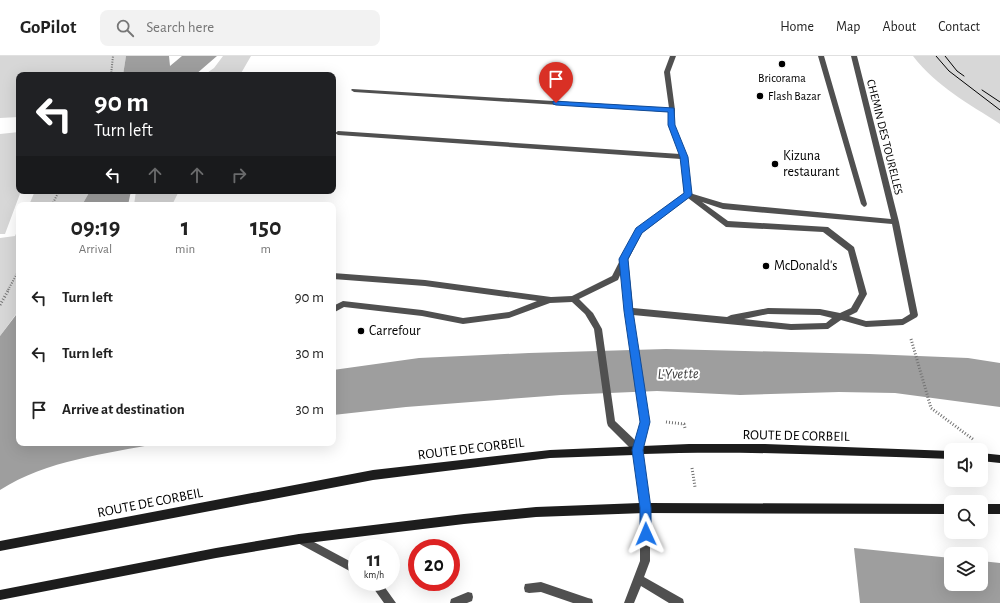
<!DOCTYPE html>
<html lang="en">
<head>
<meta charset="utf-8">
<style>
	:root { --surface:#fff; --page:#f2f2f2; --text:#222; --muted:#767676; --line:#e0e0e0 }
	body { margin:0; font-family:"Alegreya Sans",sans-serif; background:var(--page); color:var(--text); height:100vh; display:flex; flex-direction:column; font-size:15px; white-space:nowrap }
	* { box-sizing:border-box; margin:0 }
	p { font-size:13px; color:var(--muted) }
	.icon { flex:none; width:22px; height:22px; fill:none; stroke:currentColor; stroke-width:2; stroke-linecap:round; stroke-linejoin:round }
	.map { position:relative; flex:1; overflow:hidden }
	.drawer { position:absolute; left:16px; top:146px; width:320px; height:244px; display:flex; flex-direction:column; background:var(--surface); border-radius:8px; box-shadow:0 4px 16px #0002 }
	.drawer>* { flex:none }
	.hud { position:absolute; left:16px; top:16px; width:320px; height:122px; border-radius:8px; box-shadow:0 4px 16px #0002; background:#202124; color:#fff; overflow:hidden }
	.tools { position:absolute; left:944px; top:387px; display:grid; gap:8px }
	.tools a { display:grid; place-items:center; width:44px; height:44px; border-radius:8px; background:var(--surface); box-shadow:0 4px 16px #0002; font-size:20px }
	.speed { position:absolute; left:348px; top:483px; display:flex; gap:8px; font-size:20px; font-weight:700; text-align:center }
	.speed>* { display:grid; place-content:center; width:52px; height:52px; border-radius:50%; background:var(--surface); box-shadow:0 4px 16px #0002; line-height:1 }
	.speed small { font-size:10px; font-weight:400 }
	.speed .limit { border:6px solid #d22; background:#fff; color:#111 }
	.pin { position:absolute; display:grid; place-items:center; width:34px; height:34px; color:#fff; margin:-41px -17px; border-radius:50% 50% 50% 0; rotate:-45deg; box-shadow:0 0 4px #0007 }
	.pin .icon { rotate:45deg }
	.me { position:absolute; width:44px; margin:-22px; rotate:359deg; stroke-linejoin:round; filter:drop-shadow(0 0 3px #0008) }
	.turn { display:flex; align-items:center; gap:14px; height:84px; padding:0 12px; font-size:18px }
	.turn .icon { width:52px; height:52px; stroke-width:2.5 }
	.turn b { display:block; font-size:28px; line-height:34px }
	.lanes { display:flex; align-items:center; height:38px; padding:0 12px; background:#0003; justify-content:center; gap:20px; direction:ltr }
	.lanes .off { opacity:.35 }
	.eta { display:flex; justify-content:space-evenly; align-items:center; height:68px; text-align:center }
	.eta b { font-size:24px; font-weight:700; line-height:28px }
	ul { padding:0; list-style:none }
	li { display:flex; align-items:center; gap:12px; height:56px; padding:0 12px }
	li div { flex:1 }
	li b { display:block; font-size:15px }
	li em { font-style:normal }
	header { display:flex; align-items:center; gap:24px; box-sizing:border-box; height:56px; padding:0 20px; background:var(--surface); border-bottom:1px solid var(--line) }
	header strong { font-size:19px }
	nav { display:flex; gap:22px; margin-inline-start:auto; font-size:14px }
	.search { width:280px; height:36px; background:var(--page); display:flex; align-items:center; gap:10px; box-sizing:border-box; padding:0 14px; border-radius:8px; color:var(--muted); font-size:15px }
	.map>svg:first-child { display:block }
	.green { fill:#d7d7d7 }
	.water { fill:#9e9e9e }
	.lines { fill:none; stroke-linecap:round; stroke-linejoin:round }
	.path-far1 { stroke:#727272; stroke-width:2; stroke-dasharray:1 1.5; stroke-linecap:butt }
	.path { stroke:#727272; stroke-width:3; stroke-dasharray:1 2; stroke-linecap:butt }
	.lane { fill:#505050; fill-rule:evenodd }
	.secondary { fill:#1d1d1d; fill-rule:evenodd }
	.tram { stroke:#000; stroke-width:1 }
	.route { fill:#1a73e8; stroke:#114b97 }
	.poi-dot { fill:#000; stroke:#fff; stroke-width:1.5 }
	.labels { text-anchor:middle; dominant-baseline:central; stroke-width:4; stroke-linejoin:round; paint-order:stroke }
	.far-poi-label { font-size:12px; fill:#000; stroke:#fff }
	.far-street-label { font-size:12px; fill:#000; stroke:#fff }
	.poi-label { font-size:14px; fill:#000; stroke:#fff; text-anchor:start }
	.street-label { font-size:14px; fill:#000; stroke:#fff }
	.water-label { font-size:15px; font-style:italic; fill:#3f3f3f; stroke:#fff }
</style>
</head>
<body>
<header>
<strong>GoPilot</strong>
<div class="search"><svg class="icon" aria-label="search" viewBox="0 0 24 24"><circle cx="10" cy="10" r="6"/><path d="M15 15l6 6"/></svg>Search here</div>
<nav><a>Home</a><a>Map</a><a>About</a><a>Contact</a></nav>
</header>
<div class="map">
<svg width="1000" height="547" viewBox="0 0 1000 547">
	<rect width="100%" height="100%" fill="#fff"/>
	<path class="green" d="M 0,0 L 126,0 L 123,19 L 19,19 L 19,61 L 0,62 Z
		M 223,0 L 251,0 L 240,19 L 204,19 L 214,12 Z
		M 913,0 L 1000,0 L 1000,68 C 968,47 937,31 913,0 Z
		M 19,76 L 19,135 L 21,135 L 5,178 L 0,178 L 0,78 Z
		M 35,135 L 90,135 L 82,149 L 29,149 Z
		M 136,135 L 179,135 L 172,149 L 134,149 Z
		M 19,171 L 19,254 L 0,280 L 0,182 L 15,180 Z"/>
	<path class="water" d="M 126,0 L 169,0 L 170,10 L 182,0 L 217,0 L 195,19 L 123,19 Z
		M 90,135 L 131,135 L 128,149 L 82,149 Z
		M 19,255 L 19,387 L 160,387 C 106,398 47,404 0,434 L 0,280 Z
		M 666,293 L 869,298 L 968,302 L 1000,307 L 1000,351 L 895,337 L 839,336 L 740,339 L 657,335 L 561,339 L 406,351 L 333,359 L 333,314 L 419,302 L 529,297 Z
		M 854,492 L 951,502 L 951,528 L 981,528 L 981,505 L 1000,507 L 1000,547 L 860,547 Z"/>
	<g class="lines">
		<path class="path-far1" d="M 111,19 L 113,0
			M 52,149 L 59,135
			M 8,234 L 19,214"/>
		<path class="path" d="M 0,249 L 9,233
			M 911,283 L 931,352 L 974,384
			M 666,366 L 684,368 L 685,372
			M 692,412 L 695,431"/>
		<path class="lane" d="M 670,0 L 676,0 L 670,16 L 675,54 L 674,69 L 687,101 L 691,137 L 693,138 L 723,147 L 891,163 L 851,0 L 857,0 L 899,166 L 918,259 L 917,261 L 903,269 L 866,271 L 841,264 L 828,273 L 791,274 L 633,259 L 649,366 L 643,394 L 641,397 L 638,398 L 635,397 L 608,370 L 607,367 L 594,273 L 585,258 L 572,246 L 550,247 L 509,262 L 463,268 L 422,260 L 344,251 L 333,257 L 333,250 L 343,245 L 422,254 L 463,262 L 509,256 L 537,245 L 425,230 L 333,223 L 333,217 L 425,224 L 551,241 L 572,240 L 612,220 L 636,173 L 684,137 L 681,103 L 338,79 L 335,77 L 338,75 L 680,98 L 668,69 L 669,56 L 354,36 L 351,34 L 352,33 L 669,52 L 664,16 ZM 688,142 L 726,171 L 823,176 L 848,195 L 859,238 L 851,252 L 840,257 L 820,253 L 768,252 L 731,259 L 727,261 L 633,252 L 628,204 L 642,177 ZM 702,146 L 723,153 L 892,168 L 910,258 L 902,263 L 866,265 L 849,260 L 857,256 L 867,238 L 854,191 L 828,171 L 728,165 ZM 621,217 L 625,255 L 641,366 L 636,385 L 615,365 L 602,273 L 593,257 L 579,243 L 618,224 ZM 768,258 L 820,259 L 832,262 L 826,267 L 791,268 L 744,263 Z
			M 818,0 L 824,0 L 867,148 L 866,150 L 864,151 L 861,148 Z
			M 645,447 L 648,449 L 650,452 L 650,505 L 644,521 L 683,543 L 684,547 L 669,547 L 641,530 L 634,547 L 624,547 L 640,505 L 640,452 L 642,449 Z
			M 299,478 L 357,509 L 357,519 L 296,486 L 294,483 L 296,480 Z
			M 369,526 L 381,526 L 396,547 L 384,547 Z
			M 541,526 L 588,542 L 592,543 L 593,547 L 573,547 L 541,536 L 529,537 L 525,536 L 524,532 L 525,528 Z
			M 468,536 L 472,537 L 473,541 L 472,545 L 467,547 L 450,547 L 451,543 Z"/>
		<path class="secondary" d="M 689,388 L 765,388 L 951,395 L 951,403 C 848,400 746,394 643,398 L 649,447 L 951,448 L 951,458 L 645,457 L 536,461 L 464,468 L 299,488 L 216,502 L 0,544 L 0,534 L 216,492 L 299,478 L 464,458 L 536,451 L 640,447 L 634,399 L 550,402 L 373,424 L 0,495 L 0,485 L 373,414 L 550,394 Z
			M 981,397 L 1000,399 L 1000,407 L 981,405 Z
			M 981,448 L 1000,448 L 1000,458 L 981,458 Z"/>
		<path class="tram" d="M 936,0 L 949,15 L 1000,54
			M 945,0 L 957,15 L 964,20
			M 982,34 L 1000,46"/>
	</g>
	<path class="route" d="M 553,45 L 674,52 L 675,69 L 688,101 L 692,138 L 691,140 L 642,177 L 628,203 L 633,255 L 650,366 L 643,394 L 651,452 L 651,478 L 650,482 L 646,484 L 642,482 L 640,478 L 640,452 L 632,394 L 640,366 L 624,255 L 619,203 L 636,172 L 684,137 L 680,101 L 668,69 L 668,56 L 556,49 L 553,48 Z"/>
	<g class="poi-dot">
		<circle cx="782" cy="8" r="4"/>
		<circle cx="760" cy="40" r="4"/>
		<circle cx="775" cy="108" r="4"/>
		<circle cx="766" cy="210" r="4"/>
		<circle cx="361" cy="275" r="4"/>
	</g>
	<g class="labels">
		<g class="far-poi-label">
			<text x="782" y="22">Bricorama</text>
			<text x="768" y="40" text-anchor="start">Flash Bazar</text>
		</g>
		<g class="far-street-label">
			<text transform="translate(885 81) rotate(76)">CHEMIN DES TOURELLES</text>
		</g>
		<g class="poi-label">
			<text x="783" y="100">Kizuna<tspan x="783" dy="16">restaurant</tspan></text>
			<text x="774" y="210">McDonald's</text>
			<text x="369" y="275">Carrefour</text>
		</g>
		<g class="street-label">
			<text transform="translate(796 380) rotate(1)">ROUTE DE CORBEIL</text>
			<text transform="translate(471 393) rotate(-7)">ROUTE DE CORBEIL</text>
			<text transform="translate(150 447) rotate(-11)">ROUTE DE CORBEIL</text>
		</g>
		<g class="water-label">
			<text transform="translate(678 318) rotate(-1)">L'Yvette</text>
		</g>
	</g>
</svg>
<div class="tools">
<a><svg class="icon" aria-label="sound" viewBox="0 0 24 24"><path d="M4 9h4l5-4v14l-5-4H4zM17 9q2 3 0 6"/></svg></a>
<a><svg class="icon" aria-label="search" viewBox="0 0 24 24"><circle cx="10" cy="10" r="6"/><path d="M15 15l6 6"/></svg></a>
<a><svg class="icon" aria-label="layers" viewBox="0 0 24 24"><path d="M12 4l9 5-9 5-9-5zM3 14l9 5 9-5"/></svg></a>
</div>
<div class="speed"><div>11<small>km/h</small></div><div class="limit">20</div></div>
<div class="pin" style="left:556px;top:47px;background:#d93025"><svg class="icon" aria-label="arrive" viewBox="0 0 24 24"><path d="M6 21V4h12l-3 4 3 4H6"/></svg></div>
<svg class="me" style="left:646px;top:478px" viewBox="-20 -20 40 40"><path d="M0-17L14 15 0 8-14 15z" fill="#1a73e8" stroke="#fff" stroke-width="4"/></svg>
<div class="hud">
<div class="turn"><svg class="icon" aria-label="left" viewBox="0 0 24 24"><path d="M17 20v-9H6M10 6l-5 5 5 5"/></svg><div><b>90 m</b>Turn left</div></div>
<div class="lanes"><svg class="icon" aria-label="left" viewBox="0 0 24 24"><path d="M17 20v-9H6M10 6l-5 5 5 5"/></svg><svg class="icon off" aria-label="ahead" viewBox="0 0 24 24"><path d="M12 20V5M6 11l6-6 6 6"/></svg><svg class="icon off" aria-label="ahead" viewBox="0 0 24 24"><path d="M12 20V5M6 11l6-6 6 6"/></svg><svg class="icon off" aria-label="right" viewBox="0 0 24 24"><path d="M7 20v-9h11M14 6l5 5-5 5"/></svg></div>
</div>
<section class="drawer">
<div class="eta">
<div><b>09:19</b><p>Arrival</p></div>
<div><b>1</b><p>min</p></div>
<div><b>150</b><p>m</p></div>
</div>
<ul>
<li><svg class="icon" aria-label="left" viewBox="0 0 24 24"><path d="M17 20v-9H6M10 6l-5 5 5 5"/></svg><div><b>Turn left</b></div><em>90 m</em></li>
<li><svg class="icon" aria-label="left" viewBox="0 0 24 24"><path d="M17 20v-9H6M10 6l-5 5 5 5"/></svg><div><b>Turn left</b></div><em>30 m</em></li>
<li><svg class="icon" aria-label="arrive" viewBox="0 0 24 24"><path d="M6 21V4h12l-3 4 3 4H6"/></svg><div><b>Arrive at destination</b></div><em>30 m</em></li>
</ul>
</section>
</div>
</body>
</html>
